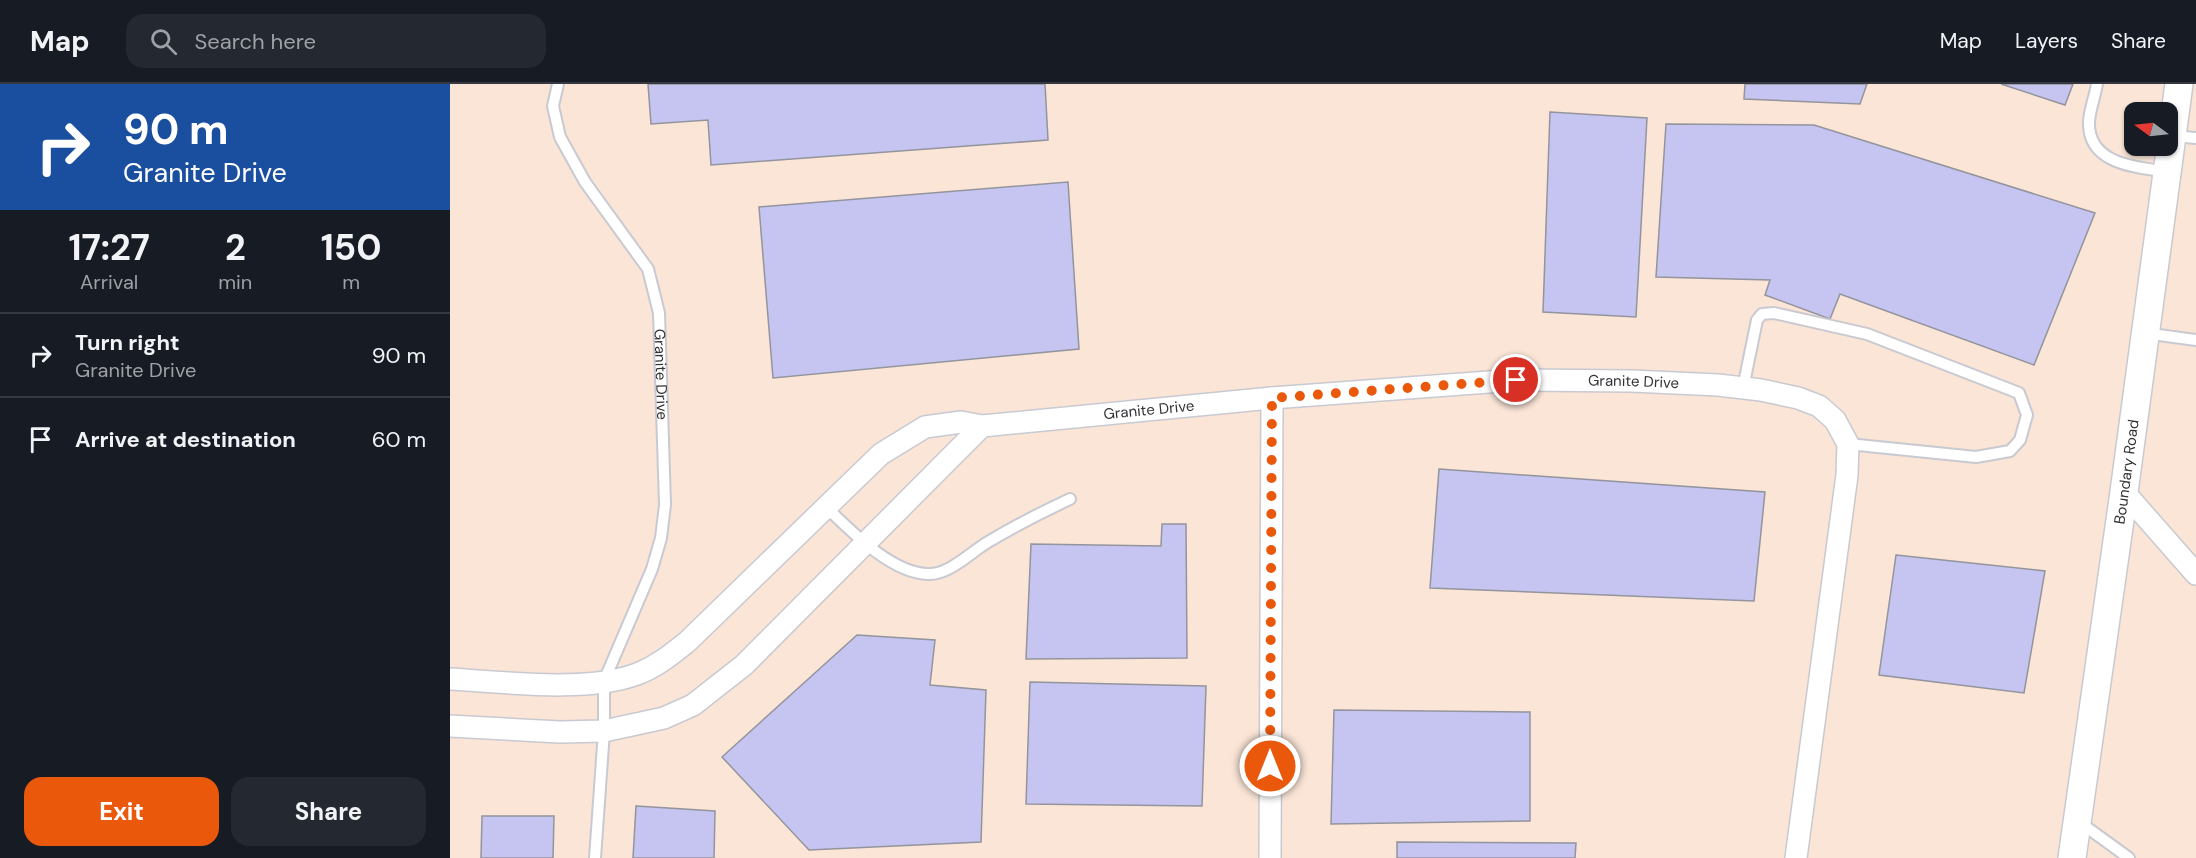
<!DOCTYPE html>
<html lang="en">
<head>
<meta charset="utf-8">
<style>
	:root { --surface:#171b24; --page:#242831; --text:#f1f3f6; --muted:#9ea1a6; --line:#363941; --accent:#ea580c }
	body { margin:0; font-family:"DM Sans",sans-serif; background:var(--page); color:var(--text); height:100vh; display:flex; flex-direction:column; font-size:22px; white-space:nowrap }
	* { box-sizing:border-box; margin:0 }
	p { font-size:20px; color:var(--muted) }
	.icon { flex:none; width:33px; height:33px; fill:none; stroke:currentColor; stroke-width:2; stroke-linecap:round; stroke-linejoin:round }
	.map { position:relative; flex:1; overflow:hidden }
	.sheet { display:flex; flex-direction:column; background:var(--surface); width:450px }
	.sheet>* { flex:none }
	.banner { background:#1a4fa0; color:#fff; overflow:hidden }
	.needle { width:39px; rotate:285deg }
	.fabs { position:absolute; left:1674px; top:18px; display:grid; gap:12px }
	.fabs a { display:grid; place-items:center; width:54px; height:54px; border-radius:12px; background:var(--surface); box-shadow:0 2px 4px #0004; font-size:30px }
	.pin { position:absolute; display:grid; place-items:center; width:51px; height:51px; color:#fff; margin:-26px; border:3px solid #fff; border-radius:50%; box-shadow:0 2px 6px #0007 }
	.me { position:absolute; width:66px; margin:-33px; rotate:0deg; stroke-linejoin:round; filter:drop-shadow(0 0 4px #0008) }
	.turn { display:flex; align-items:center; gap:21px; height:126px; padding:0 24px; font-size:27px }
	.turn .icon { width:78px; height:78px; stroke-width:2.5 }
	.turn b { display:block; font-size:42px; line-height:51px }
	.eta { display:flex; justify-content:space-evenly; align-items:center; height:102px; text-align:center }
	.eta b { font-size:36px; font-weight:700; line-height:42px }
	.action { display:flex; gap:12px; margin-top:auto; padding:12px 24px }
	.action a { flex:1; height:69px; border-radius:18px; background:var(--accent); color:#fff; font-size:24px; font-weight:700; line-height:69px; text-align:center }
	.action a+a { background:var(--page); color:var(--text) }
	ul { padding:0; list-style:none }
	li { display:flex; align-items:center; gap:18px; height:84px; padding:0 24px; border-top:2px solid var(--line) }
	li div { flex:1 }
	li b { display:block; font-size:22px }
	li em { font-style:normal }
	header { display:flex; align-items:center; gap:36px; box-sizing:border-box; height:84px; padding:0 30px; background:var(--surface); border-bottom:2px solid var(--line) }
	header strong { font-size:28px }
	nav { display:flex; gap:33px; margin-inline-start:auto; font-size:21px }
	.search { width:420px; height:54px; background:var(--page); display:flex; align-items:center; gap:15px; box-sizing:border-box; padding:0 21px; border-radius:18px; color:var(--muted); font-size:22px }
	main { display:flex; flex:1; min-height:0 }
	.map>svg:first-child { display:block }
	.industrial { fill:#fae5d7; fill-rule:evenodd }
	.building { fill:#c6c5f2; stroke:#94949c; stroke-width:1.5 }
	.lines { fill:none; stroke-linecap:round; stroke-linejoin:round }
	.service-casing { stroke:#c9c9d1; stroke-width:14 }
	.minor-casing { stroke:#c9c9d1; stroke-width:24 }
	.tertiary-casing { stroke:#c9c9d1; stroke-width:30 }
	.service { stroke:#fff; stroke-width:10 }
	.minor { stroke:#fff; stroke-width:21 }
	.tertiary { stroke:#fff; stroke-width:27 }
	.route { stroke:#ea580c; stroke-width:10; stroke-dasharray:0 18 }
	.labels { text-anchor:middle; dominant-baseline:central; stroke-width:4.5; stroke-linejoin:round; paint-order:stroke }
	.street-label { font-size:15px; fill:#333337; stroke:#fff }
</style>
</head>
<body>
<header>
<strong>Map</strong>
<div class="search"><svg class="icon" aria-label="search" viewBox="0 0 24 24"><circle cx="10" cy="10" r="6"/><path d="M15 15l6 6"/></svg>Search here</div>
<nav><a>Map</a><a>Layers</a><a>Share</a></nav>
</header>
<main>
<section class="sheet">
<div class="banner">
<div class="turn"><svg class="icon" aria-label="right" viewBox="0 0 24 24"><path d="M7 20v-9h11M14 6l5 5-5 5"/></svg><div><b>90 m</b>Granite Drive</div></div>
</div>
<div class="eta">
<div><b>17:27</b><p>Arrival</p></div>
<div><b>2</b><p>min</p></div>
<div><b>150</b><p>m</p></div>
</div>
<ul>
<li><svg class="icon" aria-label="right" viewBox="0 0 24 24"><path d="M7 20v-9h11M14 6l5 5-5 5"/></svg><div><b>Turn right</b><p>Granite Drive</p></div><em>90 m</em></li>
<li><svg class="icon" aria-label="arrive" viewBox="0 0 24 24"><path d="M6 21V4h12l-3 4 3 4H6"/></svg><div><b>Arrive at destination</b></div><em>60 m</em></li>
</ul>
<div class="action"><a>Exit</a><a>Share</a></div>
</section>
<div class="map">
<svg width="1746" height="774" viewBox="0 0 1746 774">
	<rect width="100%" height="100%" fill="#f3f3fb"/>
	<path class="industrial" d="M 0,0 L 1746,0 L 1746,774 L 0,774 ZM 1684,28 L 1718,28 L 1718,62 L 1684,62 Z"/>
	<path class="building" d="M 198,0 L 595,0 L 598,56 L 261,81 L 258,36 L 201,40 Z
		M 1295,0 L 1417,0 L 1410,20 L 1294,15 Z
		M 1551,0 L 1623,0 L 1615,21 Z
		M 1100,28 L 1197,34 L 1186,233 L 1093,228 Z
		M 1216,40 L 1364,41 L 1645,129 L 1584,281 L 1390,210 L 1380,235 L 1315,211 L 1320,196 L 1206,193 Z
		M 618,98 L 629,265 L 323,294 L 309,123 Z
		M 989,385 L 1315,408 L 1304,517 L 980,504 Z
		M 712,440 L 736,440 L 737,574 L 576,575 L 581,460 L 711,462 Z
		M 1446,471 L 1595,487 L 1574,609 L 1429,591 Z
		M 407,551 L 485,556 L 480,601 L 536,606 L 531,758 L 359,766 L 272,673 Z
		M 580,598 L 756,602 L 752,722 L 576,720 Z
		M 884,626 L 1080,628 L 1080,737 L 881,740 Z
		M 186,722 L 265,727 L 264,774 L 183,774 Z
		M 32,732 L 104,732 L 103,774 L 31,774 Z
		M 947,758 L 1126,759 L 1125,774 L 947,774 Z"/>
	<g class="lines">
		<g class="service-casing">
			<g id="service">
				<path id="s1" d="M 108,0 L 103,22 L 110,53 L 135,98 L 198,185 L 209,229 L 215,421 L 211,454 L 202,485 L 154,597 L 154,647 L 145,774"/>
				<path d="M 1647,0 C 1645,12 1640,25 1639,37 C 1637,81 1687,83 1718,88"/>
				<path d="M 1723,52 L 1746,54"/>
				<path d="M 1694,249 L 1746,256"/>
				<path d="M 1293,304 L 1307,236 L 1312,230 L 1324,229 L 1417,250 L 1569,309 L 1577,331 L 1570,356 L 1560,367 L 1526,373 L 1398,360"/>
				<path d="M 376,423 C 401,447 441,489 478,490 C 499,491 521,468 538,458 C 565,442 592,428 620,415"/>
				<path d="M 1628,737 L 1679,774"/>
			</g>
		</g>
		<g class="minor-casing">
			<g id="minor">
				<path d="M 1674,408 L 1746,490"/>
				<path id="s2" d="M 0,595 C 54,598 137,609 187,590 C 206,583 222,570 237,558 L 431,370 L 475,343 L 511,338 L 532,342 L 822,314 L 1066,296 L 1182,297 L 1268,301 L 1311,306 L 1348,314 L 1369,322 L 1385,336 L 1398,360 L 1397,391 L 1346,774"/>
				<path d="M 0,642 L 110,648 L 154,647 L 214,634 L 243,621 L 294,581 L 532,342"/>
				<path d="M 820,774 L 822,314"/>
			</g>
		</g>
		<g class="tertiary-casing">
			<g id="tertiary">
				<path id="s3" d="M 1622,774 L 1674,408 L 1729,0"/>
			</g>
		</g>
		<use href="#service" class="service"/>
		<use href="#minor" class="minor"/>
		<use href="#tertiary" class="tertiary"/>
	</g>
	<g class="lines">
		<path class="route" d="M 820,682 L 822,314 L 1066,296"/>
	</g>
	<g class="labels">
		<g class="street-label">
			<text stroke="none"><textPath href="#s1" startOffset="320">Granite Drive</textPath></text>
			<text stroke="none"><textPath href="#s2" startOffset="1281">Granite Drive</textPath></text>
			<text stroke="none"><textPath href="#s2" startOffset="795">Granite Drive</textPath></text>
			<text stroke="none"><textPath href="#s3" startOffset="390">Boundary Road</textPath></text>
		</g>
	</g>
</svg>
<div class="fabs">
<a><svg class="needle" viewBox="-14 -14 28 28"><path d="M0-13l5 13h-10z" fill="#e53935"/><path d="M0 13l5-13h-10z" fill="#9ea1a6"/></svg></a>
</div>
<div class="pin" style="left:1066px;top:296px;background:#d93025"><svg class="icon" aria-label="arrive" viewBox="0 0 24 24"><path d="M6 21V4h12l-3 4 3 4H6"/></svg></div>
<svg class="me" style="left:820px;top:682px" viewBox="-20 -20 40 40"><circle r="17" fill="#ea580c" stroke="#fff" stroke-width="3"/><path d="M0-11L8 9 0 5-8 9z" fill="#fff"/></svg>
</div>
</main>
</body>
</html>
